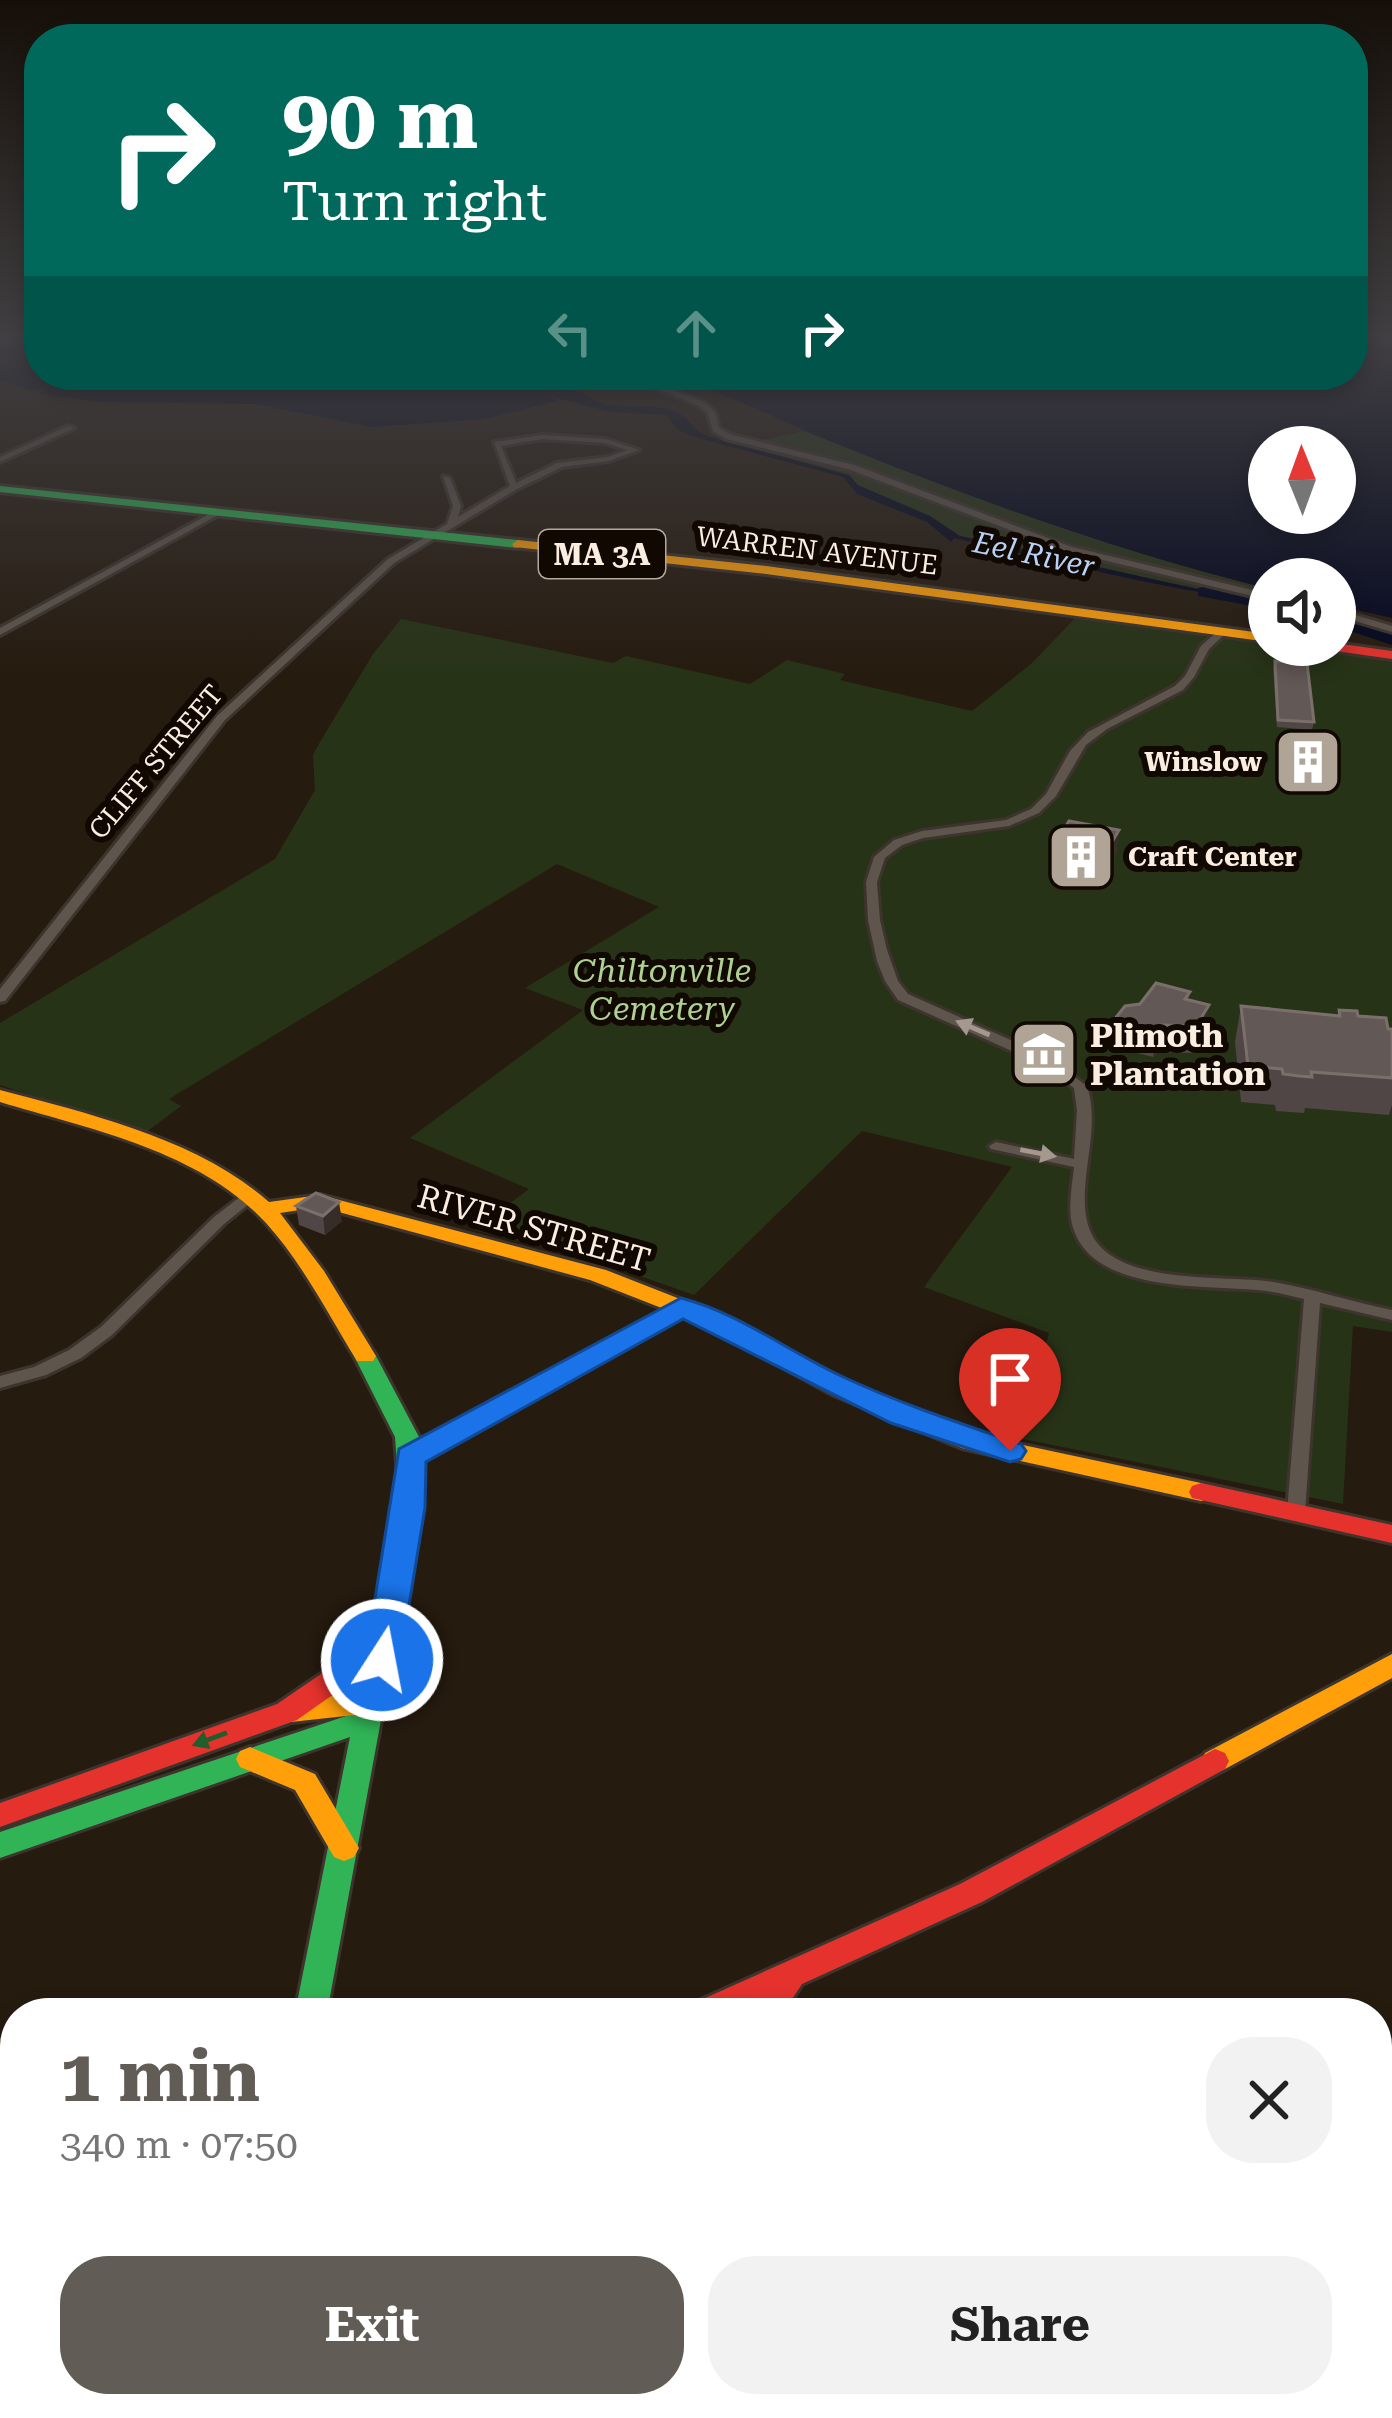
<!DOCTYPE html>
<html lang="en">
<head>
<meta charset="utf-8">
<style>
	:root { --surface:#fff; --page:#f2f2f2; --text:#222; --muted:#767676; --accent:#625c57 }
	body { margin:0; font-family:"Roboto Serif",serif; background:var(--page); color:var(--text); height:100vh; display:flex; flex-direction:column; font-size:45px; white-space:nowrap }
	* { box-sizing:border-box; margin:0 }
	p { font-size:39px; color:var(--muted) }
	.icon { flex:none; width:66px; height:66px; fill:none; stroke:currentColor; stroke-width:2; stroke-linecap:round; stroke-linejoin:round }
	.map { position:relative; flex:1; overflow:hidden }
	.details { position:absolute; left:0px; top:1998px; width:1392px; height:420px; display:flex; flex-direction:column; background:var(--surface); border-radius:48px 48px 0 0; box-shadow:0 6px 18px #0003 }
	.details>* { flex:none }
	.banner { position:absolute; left:24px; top:24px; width:1344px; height:366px; border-radius:48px; box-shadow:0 6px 18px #0003; background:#00695c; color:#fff; overflow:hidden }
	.needle { width:78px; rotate:359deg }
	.fabs { position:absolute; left:1248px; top:426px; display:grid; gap:24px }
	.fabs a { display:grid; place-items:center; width:108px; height:108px; border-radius:50%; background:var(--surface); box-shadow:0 6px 18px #0003; font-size:60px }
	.pin { position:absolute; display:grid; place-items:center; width:102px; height:102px; color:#fff; margin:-123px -51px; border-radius:50% 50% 50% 0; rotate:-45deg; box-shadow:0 0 12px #0007 }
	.pin .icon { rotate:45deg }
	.me { position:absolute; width:132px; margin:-66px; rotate:11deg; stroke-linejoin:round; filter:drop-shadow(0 0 9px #0008) }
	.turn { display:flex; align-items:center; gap:42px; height:252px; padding:0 60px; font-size:54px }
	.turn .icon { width:156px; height:156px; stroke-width:2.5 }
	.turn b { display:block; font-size:84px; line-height:102px }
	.lanes { display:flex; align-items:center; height:114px; padding:0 60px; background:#0003; justify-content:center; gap:60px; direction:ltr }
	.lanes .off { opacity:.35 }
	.round { display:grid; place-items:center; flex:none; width:126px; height:126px; border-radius:48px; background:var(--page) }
	.head { display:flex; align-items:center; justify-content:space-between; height:204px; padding:0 60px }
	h1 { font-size:72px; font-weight:700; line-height:90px; color:var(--accent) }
	.cta { display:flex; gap:24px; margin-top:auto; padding:24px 60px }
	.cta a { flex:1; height:138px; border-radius:48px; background:var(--accent); color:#fff; font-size:48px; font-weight:700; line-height:138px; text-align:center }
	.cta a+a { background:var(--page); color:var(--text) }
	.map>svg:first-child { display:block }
	.green { fill:#273317 }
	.water { fill:#03071f; fill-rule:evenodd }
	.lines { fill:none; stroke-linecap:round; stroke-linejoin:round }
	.river { fill:#03071f; fill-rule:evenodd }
	.street-casing { stroke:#3d342d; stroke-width:6 }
	.fast-casing { stroke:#3d342d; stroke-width:6 }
	.slow-casing { stroke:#3d342d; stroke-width:6 }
	.jam-casing { stroke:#3d342d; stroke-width:6 }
	.street { fill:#5e554c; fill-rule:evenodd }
	.fast { fill:#30b455; fill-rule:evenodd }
	.slow { fill:#ff9f0a; fill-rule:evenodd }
	.jam { fill:#e5322d; fill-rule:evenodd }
	.wall { fill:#504645 }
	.shaded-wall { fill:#372d28 }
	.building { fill:#625855; stroke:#7a6f6b; stroke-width:3 }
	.oneway { fill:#a5998f }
	.oneway2 { fill:#205e2c }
	.route { fill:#1a73e8; stroke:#114b97; stroke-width:3 }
	.labels { text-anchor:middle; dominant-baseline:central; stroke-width:12; stroke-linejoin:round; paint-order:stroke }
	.far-street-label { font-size:27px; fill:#fbede0; stroke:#110802 }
	.far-poi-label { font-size:27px; font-weight:bold; fill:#fbede0; stroke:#110802; text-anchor:end }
	.shield { fill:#110802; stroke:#b5a89d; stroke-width:3 }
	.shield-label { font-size:30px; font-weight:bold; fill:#fbede0 }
	.far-water-label { font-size:30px; font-style:italic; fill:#b7d2f6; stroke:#110802 }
	.park-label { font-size:33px; font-style:italic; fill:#add18f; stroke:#110802 }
	.poi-label { font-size:33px; font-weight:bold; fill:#fbede0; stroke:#110802; text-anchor:start }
	.street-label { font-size:33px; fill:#fbede0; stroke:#110802 }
</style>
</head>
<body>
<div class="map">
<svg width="1392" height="2418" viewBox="0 0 1392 2418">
	<rect width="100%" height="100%" fill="#261b0f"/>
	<path class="green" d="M 803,431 L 987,500 L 1269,589 L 1269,602 L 1060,562 L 1024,548 L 960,536 L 930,516 L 858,486 L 849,475 L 742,445 Z
		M 1079,614 L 1269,641 L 1269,645 L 1392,658 L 1392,1332 L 1353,1326 L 1343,1504 L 1018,1438 L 1049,1333 L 924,1287 L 1012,1167 L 862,1131 L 694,1295 L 586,1257 L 474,1230 L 529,1189 L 410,1138 L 583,1010 L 525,988 L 659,907 L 557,864 L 169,1099 L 181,1106 L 145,1133 L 0,1085 L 0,1023 L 275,859 L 315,790 L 313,755 L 320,742 L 373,654 L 401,619 L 613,663 L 626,656 L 750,684 L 787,660 L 845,674 L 840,680 L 972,711 L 1032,663 Z"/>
	<path class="water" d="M 0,336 L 39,336 L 39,375 L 492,375 C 515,401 530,379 558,383 C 575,386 583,396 599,402 C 624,411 659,400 682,415 C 693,423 695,432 710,437 L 849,475 L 858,485 L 930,516 L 960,536 L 1242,599 C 1144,585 1050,560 954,538 L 951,542 L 927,522 L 857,494 L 843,477 L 691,436 L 678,430 L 666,415 L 609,412 L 550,396 L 557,401 L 484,419 L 371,427 L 257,404 L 100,402 L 39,394 L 47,388 L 30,390 L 0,380 Z
		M 1353,336 L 1392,336 L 1392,618 L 1335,605 L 1335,579 L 1269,579 L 1269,589 C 1130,555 990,505 857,452 C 793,427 734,396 669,375 L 1353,375 ZM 1269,447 L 1335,447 L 1335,513 L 1269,513 Z"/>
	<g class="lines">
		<path class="river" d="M 1204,587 L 1269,599 L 1269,609 L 1198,596 L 1198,588 Z
			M 1335,614 L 1392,633 L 1392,645 L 1335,626 Z"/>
		<g class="street-casing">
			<path id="street" d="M 623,375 L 632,375 L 705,402 L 715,412 L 719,428 L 732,435 L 854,465 L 1072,547 L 1269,594 L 1269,600 L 1066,551 L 848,469 L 726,439 L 713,431 L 708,413 L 699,406 Z
				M 68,426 L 75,428 L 0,462 L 0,457 Z
				M 542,435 L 606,439 L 639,450 L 609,461 L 562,467 L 517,489 L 394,563 L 225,720 L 5,1001 L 0,1002 L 0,989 L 217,716 L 388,559 L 447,524 L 453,506 L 443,476 L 450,478 L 461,506 L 458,517 L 510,486 L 494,442 ZM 542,439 L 605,443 L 627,450 L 608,457 L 557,463 L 516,483 L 501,446 Z
				M 213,512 L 220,514 L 0,635 L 0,628 Z
				M 1335,609 L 1392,626 L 1392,632 L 1335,615 Z
				M 1220,629 L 1228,631 L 1209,649 L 1194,677 L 1183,690 L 1107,729 L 1086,745 L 1056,796 L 1039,813 L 1009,826 L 923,838 L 902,845 L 885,858 L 877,882 L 880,920 L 887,950 L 898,981 L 908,994 L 1044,1055 L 1087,1086 C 1102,1130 1076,1183 1088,1225 C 1106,1288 1223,1274 1274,1282 C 1314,1289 1352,1302 1392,1310 L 1392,1320 L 1320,1303 L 1305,1512 L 1302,1517 L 1296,1518 L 1290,1517 L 1287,1512 L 1304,1299 C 1292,1296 1279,1293 1267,1291 C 1210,1284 1090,1296 1072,1224 C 1068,1207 1072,1185 1074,1167 L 991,1149 L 989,1146 L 996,1142 L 1074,1159 L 1077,1110 L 1074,1088 L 1034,1061 L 898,1000 L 885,981 L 877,961 L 868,920 L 866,882 L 874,857 L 894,840 L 922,831 L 1006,820 L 1031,809 L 1046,794 L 1070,751 L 1088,732 L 1175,686 L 1185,676 L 1201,646 Z
				M 250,1192 L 257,1196 L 255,1199 L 224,1224 L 112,1335 L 81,1358 L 46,1375 L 0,1388 L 0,1376 L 34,1367 L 69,1350 L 101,1327 L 214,1217 L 245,1193 Z
				M 681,1302 L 689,1307 L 687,1311 L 416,1461 L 404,1461 L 401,1457 L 404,1453 Z"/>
		</g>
		<g class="fast-casing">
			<path id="fast" d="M 0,486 L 518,540 L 524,544 L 518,548 L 0,492 Z
				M 365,1348 L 376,1356 L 419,1437 L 423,1492 L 327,2013 L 295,2013 L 350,1737 L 0,1858 L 0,1832 L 355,1713 L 399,1492 L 395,1437 L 354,1356 Z
				M 15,2253 L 15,2289 L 0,2294 L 0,2258 Z"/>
		</g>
		<g class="slow-casing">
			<path id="slow" d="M 518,540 L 766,566 L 1269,634 L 1269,642 L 766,574 L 514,547 L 512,544 Z
				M 0,1090 C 90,1114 198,1139 269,1202 L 320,1195 L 606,1270 L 726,1317 L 850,1383 L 976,1435 L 1201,1483 L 1210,1486 L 1213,1492 L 1210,1498 L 1201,1501 L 962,1448 L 834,1395 L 710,1327 L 590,1280 L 320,1207 L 280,1213 L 324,1271 L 376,1356 L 373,1361 L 357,1361 C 328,1314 303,1264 266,1223 C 200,1151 90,1129 0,1102 Z
				M 1392,1654 L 1392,1678 L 1225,1769 L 1215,1773 L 1205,1769 L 1201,1761 L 1205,1753 Z
				M 373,1691 L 383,1694 L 387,1702 L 383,1710 L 373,1713 L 291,1722 L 281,1719 L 277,1711 L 281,1703 L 291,1700 Z
				M 250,1747 L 315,1774 L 359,1848 L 354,1857 L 344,1861 L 334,1857 L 295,1790 L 240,1767 L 236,1759 L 240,1751 Z
				M 806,2403 L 844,2403 L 842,2418 L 804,2418 Z"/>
		</g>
		<g class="jam-casing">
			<path id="jam" d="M 1335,643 L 1392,651 L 1392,659 L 1322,649 L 1315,645 Z
				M 1201,1483 L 1392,1525 L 1392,1543 L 1192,1498 L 1189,1492 L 1192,1486 Z
				M 385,1634 L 395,1637 L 398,1644 L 395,1651 L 297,1720 L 0,1827 L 0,1803 L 277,1704 L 375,1637 Z
				M 1215,1749 L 1225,1753 L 1229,1761 L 1225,1769 L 982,1902 L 802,1984 L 783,2013 L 748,2013 L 750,2008 L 739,2013 L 689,2013 L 694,2003 L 960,1884 Z
				M 218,2403 L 256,2403 L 254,2418 L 216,2418 Z
				M 764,2403 L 802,2403 L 801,2418 L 763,2418 Z"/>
		</g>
		<use href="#street" class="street"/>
		<use href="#fast" class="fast"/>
		<use href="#slow" class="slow"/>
		<use href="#jam" class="jam"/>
	</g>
	<path class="wall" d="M 1275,661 L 1314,722 L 1312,730 L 1277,727 L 1273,668 Z
		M 1119,830 L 1116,854 L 1109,867 L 1056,862 L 1059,838 Z
		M 1190,992 L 1188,1000 L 1205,1032 L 1191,1053 L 1158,1052 L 1153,1057 L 1110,1046 L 1114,1020 Z
		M 1241,1006 L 1338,1016 L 1339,1010 L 1392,1029 L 1392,1105 L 1389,1115 L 1305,1108 L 1304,1113 L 1276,1111 L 1275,1105 L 1241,1102 L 1235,1042 Z
		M 296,1206 L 342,1221 L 325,1235 L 299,1225 Z"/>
	<path class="shaded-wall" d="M 1119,830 L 1116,854 L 1109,867 L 1112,842 Z
		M 1209,1005 L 1205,1032 L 1191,1053 L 1196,1026 Z
		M 1162,1025 L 1158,1052 L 1153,1057 L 1158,1031 Z
		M 339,1202 L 342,1221 L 325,1235 L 323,1216 Z"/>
	<path class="building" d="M 1275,661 L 1307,663 L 1314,722 L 1278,720 Z
		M 1069,821 L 1119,830 L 1112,842 L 1059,838 Z
		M 1156,983 L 1190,992 L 1185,999 L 1209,1005 L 1196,1026 L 1162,1025 L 1158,1031 L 1114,1020 L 1125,1006 L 1140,1004 Z
		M 1241,1006 L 1340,1016 L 1339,1010 L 1357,1011 L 1358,1016 L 1386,1018 L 1388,1029 L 1392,1029 L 1392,1078 L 1311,1072 L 1312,1077 L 1299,1076 L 1283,1074 L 1282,1069 L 1248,1066 Z
		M 316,1193 L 339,1202 L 323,1216 L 296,1206 Z"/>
	<defs><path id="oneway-solid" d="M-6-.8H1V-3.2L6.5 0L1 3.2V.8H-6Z" transform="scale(3)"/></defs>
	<g class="oneway">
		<use href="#oneway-solid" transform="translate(973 1028) rotate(-157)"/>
		<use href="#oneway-solid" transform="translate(1038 1153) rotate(11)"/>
	</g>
	<use class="oneway2" href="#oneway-solid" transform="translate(210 1739) rotate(160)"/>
	<linearGradient id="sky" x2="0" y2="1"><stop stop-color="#150f08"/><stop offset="0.5" stop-color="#413f42"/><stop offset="1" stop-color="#413f42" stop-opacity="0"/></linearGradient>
	<rect width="1392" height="675" fill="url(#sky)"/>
	<path class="route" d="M 681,1298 C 739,1313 786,1350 839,1375 C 898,1403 959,1423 1021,1444 L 1026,1451 L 1021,1459 L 1010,1462 L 891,1423 L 683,1319 L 426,1462 L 425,1508 L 400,1660 L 395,1670 L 382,1674 L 370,1670 L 365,1660 L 399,1449 Z"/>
	<defs>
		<g id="building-square" transform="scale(3.45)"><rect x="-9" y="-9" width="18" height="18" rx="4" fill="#b0a497" stroke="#110802"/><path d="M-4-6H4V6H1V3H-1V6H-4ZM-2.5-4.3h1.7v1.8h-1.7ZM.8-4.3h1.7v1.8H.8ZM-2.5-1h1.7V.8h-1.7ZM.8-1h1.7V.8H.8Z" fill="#fff"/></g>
		<g id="museum-square" transform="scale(3.45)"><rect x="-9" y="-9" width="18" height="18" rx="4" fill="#b0a497" stroke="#110802"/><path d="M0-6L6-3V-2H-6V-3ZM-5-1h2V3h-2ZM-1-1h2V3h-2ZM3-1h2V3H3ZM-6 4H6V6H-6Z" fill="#fff"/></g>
	</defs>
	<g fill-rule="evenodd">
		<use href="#building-square" x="1308" y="762"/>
		<use href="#building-square" x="1081" y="857"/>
		<use href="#museum-square" x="1044" y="1054"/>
	</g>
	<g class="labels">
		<g class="far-street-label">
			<text transform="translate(817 551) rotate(7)">WARREN AVENUE</text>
			<text transform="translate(156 762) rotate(-50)">CLIFF STREET</text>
		</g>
		<g class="far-poi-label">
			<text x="1262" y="762">Winslow</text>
			<text x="1128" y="857" text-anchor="start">Craft Center</text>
		</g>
		<rect class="shield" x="539" y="530" width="126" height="48" rx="9"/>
		<g class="shield-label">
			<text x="602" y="554">MA 3A</text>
		</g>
		<g class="far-water-label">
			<text transform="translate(1034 554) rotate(12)">Eel River</text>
		</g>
		<g class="park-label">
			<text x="662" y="970">Chiltonville<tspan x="662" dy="38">Cemetery</tspan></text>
		</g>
		<g class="poi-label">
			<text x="1090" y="1035">Plimoth<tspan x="1090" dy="38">Plantation</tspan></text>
		</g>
		<g class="street-label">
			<text transform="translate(534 1228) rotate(16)">RIVER STREET</text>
		</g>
	</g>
</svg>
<div class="fabs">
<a><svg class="needle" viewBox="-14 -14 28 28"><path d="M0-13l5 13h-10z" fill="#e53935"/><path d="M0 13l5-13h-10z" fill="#767676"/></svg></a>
<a><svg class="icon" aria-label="sound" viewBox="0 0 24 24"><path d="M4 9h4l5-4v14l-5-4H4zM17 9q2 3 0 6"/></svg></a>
</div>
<div class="pin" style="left:1010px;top:1451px;background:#d93025"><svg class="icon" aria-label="arrive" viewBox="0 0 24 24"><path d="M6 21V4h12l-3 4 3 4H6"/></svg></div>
<svg class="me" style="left:382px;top:1660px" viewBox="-20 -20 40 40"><circle r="17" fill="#1a73e8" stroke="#fff" stroke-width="3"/><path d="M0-11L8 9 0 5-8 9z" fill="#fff"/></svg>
<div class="banner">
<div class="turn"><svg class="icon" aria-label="right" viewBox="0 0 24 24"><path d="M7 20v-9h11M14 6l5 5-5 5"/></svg><div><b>90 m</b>Turn right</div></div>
<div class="lanes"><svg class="icon off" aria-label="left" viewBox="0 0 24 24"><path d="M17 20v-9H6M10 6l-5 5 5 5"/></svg><svg class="icon off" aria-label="ahead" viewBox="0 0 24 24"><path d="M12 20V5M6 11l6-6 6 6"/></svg><svg class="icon" aria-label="right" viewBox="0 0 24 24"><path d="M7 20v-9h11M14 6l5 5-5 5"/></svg></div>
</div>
<section class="details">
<div class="head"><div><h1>1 min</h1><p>340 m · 07:50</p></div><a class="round"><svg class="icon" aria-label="close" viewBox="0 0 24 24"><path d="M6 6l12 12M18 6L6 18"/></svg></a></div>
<div class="cta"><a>Exit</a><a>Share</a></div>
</section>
</div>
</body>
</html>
